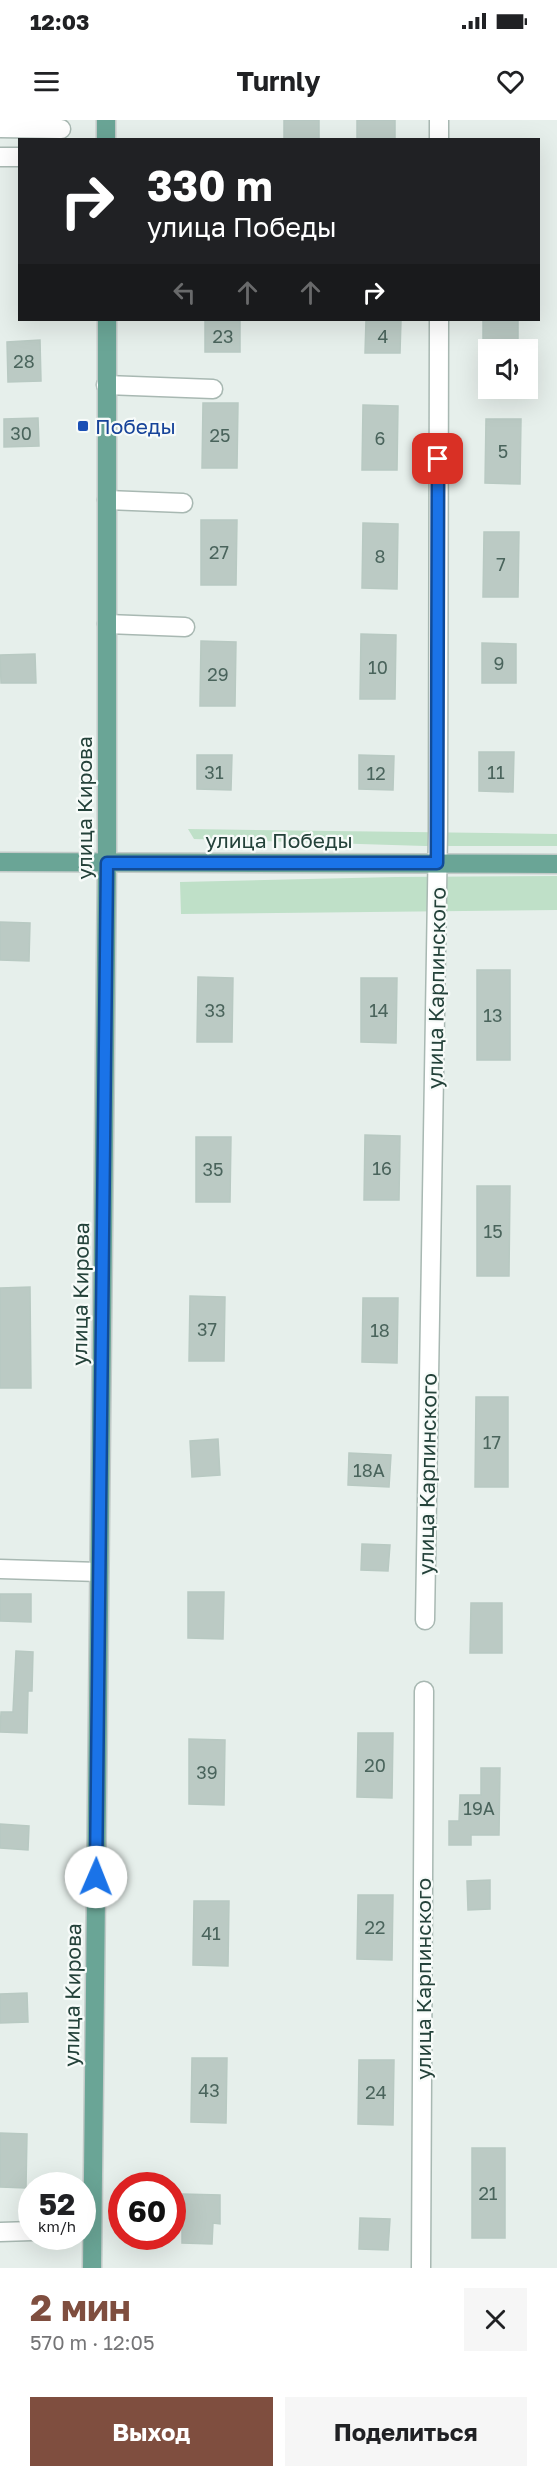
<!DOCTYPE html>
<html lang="ru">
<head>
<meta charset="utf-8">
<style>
	:root { --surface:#fff; --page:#f6f6f6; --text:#202124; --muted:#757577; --accent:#7f4e3f }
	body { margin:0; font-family:"Golos Text",sans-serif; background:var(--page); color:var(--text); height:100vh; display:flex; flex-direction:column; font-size:22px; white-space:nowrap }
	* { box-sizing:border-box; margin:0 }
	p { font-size:20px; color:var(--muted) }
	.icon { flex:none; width:33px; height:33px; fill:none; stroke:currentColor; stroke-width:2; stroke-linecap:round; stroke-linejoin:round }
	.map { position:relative; height:2148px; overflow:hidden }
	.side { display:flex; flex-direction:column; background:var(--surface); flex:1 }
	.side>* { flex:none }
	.banner { position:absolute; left:18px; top:18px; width:522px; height:183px; border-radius:0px; box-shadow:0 6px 24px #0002; background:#202124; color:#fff; overflow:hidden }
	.controls { position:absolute; left:478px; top:219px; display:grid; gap:12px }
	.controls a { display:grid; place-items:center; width:60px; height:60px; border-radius:0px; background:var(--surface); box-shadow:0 6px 24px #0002; font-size:30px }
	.speed { position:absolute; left:18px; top:2052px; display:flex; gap:12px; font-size:30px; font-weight:700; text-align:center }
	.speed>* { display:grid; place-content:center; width:78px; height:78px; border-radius:50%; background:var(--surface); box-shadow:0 6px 24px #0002; line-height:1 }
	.speed small { font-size:15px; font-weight:400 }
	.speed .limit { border:9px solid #d22; background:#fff; color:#111 }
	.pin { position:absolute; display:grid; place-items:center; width:51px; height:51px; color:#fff; margin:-26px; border-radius:12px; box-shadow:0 3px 9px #0006 }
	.me { position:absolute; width:66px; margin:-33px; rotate:1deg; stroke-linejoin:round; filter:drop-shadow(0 0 4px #0008) }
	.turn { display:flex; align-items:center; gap:21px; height:126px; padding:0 30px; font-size:27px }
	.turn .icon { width:78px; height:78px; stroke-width:2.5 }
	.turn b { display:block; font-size:42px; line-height:51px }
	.lanes { display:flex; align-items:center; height:57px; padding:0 30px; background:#0003; justify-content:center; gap:30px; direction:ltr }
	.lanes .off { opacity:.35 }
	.round { display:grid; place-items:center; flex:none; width:63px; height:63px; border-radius:0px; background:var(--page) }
	.headline { display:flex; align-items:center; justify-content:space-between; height:102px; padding:0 30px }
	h1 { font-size:36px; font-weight:700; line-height:45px; color:var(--accent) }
	.action { display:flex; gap:12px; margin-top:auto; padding:12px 30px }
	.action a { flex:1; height:69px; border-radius:0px; background:var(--accent); color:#fff; font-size:24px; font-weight:700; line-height:69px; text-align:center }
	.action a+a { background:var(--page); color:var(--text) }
	.status { display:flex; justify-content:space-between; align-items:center; height:42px; padding:0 30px; background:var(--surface); direction:ltr }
	.status svg { height:16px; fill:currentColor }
	header { display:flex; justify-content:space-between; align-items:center; height:78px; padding:0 30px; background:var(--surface); font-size:27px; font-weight:700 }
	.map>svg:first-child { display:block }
	.green { fill:#bfe0c8 }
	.building { fill:#bbcac4; stroke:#b8c9c2; stroke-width:1.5 }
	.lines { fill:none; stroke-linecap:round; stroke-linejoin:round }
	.minor-casing { stroke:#a8b8b2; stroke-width:21 }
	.major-casing { stroke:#c2cac8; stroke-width:21 }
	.minor { stroke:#fff; stroke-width:18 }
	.major { stroke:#6aa596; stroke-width:18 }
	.route-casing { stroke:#114b97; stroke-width:15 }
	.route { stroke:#1a73e8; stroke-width:10 }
	.transit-dot { fill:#1a4fb4; stroke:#f7fbf9; stroke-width:2 }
	.labels { text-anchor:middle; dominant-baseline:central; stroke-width:4.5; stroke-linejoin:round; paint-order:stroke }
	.number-label { font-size:18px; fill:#4a645c }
	.transit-label { font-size:21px; fill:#164399; stroke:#f7fbf9; text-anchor:start }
	.street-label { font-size:21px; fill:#24423a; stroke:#f7fbf9 }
</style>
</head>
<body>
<div class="status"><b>12:03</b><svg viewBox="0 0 49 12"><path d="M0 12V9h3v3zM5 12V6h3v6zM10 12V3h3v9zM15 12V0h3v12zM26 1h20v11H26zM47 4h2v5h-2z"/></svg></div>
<header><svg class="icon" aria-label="menu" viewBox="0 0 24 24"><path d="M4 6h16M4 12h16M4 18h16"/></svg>Turnly<svg class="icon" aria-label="heart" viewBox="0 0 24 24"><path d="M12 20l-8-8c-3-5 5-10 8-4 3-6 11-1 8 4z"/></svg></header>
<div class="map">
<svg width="557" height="2148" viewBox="0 0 557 2148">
	<rect width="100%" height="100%" fill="#e6efeb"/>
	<path class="green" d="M 188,709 L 557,714 L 557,726 L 425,726 L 194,719 Z
		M 557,756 L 557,790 L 181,794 L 180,762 L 395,757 Z"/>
	<path class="building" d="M 284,0 L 319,0 L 319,20 L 284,20 Z
		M 357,0 L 395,0 L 395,20 L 357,20 Z
		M 205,200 L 240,200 L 240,232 L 205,232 Z
		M 366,200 L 401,200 L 400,233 L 365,233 Z
		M 483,200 L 518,200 L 518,230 L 483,230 Z
		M 40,220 L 41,261 L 8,262 L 7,222 Z
		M 203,283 L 238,283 L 237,348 L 202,348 Z
		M 363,285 L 398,286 L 397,350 L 362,350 Z
		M 38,298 L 39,326 L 4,327 L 4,299 Z
		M 486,299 L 521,299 L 520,364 L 485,363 Z
		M 201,400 L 237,400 L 236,465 L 201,465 Z
		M 363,403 L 398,404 L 397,469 L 362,468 Z
		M 484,412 L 519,412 L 518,477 L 483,477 Z
		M 361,514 L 396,515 L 395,579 L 360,579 Z
		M 201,521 L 236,522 L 235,586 L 200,586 Z
		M 482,523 L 516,524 L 516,563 L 482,563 Z
		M 35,534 L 36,563 L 1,563 L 0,535 Z
		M 479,632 L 514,632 L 513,672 L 479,671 Z
		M 197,635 L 232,635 L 231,670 L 197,669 Z
		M 359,635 L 394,636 L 393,670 L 359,669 Z
		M 0,802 L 30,803 L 29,841 L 0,840 Z
		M 477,850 L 510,850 L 510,940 L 477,940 Z
		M 198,857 L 233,858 L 232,922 L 197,922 Z
		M 361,858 L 397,858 L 396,923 L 361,922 Z
		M 365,1015 L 400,1016 L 399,1080 L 364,1080 Z
		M 196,1017 L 231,1017 L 230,1082 L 196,1082 Z
		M 477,1066 L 510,1066 L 509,1156 L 477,1156 Z
		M 30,1167 L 31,1268 L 0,1268 L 0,1168 Z
		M 190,1176 L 225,1177 L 224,1241 L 189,1241 Z
		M 363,1178 L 398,1178 L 397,1243 L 362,1242 Z
		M 476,1277 L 508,1277 L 508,1367 L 475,1367 Z
		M 218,1319 L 220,1355 L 192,1357 L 190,1321 Z
		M 349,1333 L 391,1335 L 389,1367 L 348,1365 Z
		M 362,1424 L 390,1425 L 388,1451 L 361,1450 Z
		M 188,1472 L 224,1472 L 223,1519 L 188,1518 Z
		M 0,1474 L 31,1474 L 31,1502 L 0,1501 Z
		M 471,1483 L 502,1483 L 502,1533 L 470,1533 Z
		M 16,1531 L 33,1532 L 32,1571 L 28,1571 L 27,1613 L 0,1612 L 1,1592 L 13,1592 Z
		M 358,1613 L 393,1613 L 392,1678 L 357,1677 Z
		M 189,1619 L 225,1620 L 224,1685 L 189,1684 Z
		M 481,1648 L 500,1648 L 499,1715 L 471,1715 L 471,1725 L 449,1725 L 449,1701 L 459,1701 L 460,1675 L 481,1675 Z
		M 0,1704 L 29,1706 L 28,1730 L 0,1728 Z
		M 490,1760 L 490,1789 L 468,1790 L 467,1761 Z
		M 358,1775 L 393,1775 L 392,1840 L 357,1839 Z
		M 194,1781 L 229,1781 L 228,1846 L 193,1845 Z
		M 27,1873 L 28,1902 L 0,1903 L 0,1874 Z
		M 192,1938 L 227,1938 L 226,2003 L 191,2002 Z
		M 359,1940 L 394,1940 L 393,2005 L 358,2004 Z
		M 0,2013 L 27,2014 L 26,2068 L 0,2067 Z
		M 472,2028 L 505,2028 L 505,2118 L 472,2118 Z
		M 182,2074 L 220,2075 L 220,2104 L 213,2103 L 212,2124 L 182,2123 Z
		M 360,2098 L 390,2099 L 388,2130 L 359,2129 Z"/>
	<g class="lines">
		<g class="minor-casing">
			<path id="minor" d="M 0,8 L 61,9
				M 439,20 L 439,0
				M 0,37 L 20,37
				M 106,265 L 213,269
				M 107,380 L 183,383
				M 107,504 L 185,507
				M 0,1449 L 99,1452
				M 425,1500 L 438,712 L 439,200
				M 0,2112 L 32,2111
				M 421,2148 L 424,1571"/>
		</g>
		<g class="major-casing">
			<path id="major" d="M 106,20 L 106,0
				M 0,742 L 557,744
				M 92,2148 L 107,743 L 107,200"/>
		</g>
		<use href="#minor" class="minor"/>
		<use href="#major" class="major"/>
	</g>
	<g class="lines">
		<g class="route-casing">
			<path id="route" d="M 96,1757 L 107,743 L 437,743 L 438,339"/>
		</g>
		<use href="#route" class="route"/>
	</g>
	<rect class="transit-dot" x="77" y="300" width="12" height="12" rx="3"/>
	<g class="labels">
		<g class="number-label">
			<text x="223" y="216">23</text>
			<text x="383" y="216">4</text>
			<text x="24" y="241">28</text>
			<text x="21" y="313">30</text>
			<text x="220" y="315">25</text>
			<text x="380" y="318">6</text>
			<text x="503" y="331">5</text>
			<text x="219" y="432">27</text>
			<text x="380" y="436">8</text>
			<text x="501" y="444">7</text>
			<text x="499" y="543">9</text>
			<text x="378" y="547">10</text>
			<text x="218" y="554">29</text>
			<text x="214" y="652">31</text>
			<text x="496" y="652">11</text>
			<text x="376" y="653">12</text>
			<text x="215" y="890">33</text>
			<text x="379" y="890">14</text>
			<text x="493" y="895">13</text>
			<text x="382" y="1048">16</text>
			<text x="213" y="1049">35</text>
			<text x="493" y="1111">15</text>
			<text x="207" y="1209">37</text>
			<text x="380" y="1210">18</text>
			<text x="492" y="1322">17</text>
			<text x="369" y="1350">18А</text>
			<text x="375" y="1645">20</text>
			<text x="207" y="1652">39</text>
			<text x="479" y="1688">19А</text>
			<text x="375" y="1807">22</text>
			<text x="211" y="1813">41</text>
			<text x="209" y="1970">43</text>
			<text x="376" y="1972">24</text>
			<text x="488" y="2073">21</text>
		</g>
		<g class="transit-label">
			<text x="95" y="306">Победы</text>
		</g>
		<g class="street-label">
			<text transform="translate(84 688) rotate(-90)">улица Кирова</text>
			<text x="279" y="720">улица Победы</text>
			<text transform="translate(436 868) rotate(-89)">улица Карпинского</text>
			<text transform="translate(80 1174) rotate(-89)">улица Кирова</text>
			<text transform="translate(427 1354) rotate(-89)">улица Карпинского</text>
			<text transform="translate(423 1859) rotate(-90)">улица Карпинского</text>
			<text transform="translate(72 1875) rotate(-89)">улица Кирова</text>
		</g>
	</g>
</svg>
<div class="controls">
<a><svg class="icon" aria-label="sound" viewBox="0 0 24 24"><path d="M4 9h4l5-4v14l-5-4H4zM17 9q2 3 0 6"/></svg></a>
</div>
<div class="speed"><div>52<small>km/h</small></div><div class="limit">60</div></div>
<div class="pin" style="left:438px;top:339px;background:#d93025"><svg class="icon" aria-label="arrive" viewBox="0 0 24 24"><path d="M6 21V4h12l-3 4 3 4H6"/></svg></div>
<svg class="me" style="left:96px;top:1757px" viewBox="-20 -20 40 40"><circle r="19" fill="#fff"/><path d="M0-13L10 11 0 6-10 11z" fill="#1a73e8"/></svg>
<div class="banner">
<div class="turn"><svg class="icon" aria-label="right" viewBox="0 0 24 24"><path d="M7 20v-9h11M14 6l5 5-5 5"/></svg><div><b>330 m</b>улица Победы</div></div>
<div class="lanes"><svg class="icon off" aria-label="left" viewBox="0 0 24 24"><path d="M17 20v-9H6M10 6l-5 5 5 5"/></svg><svg class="icon off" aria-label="ahead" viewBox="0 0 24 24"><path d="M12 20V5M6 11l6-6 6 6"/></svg><svg class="icon off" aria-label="ahead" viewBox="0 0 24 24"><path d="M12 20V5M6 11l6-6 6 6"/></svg><svg class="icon" aria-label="right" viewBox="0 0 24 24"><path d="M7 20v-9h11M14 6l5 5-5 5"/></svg></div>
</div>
</div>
<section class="side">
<div class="headline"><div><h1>2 мин</h1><p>570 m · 12:05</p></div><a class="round"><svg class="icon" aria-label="close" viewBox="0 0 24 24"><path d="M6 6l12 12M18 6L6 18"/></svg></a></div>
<div class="action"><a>Выход</a><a>Поделиться</a></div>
</section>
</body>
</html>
